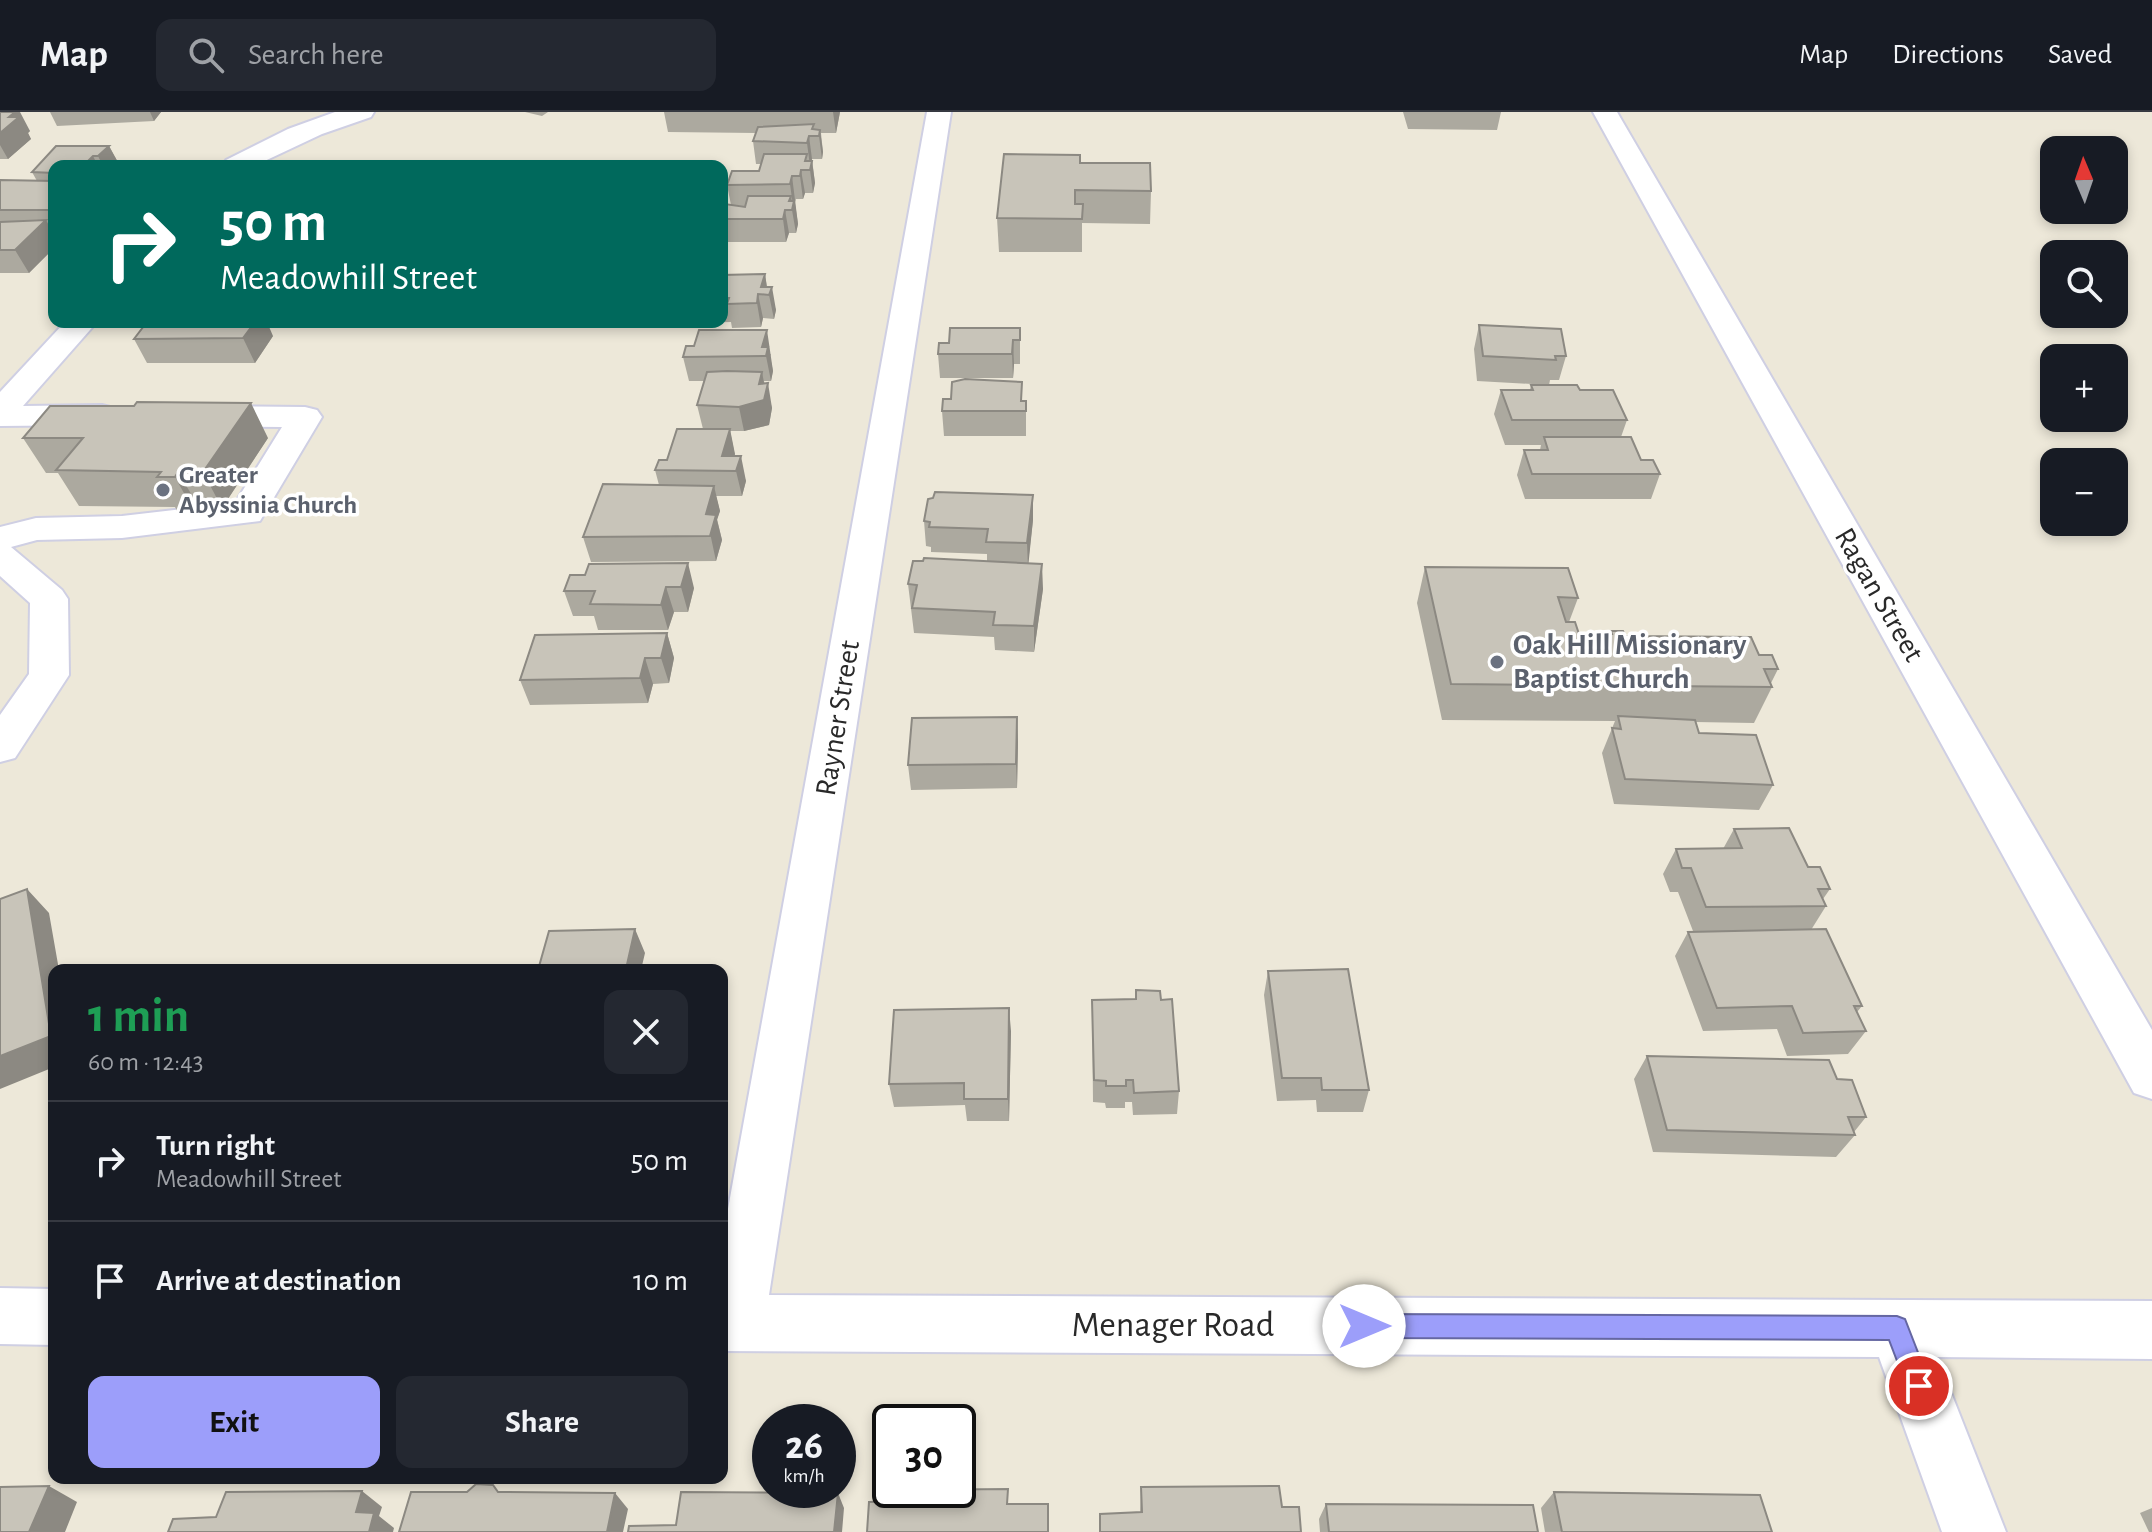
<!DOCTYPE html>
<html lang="en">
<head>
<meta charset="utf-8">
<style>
	:root { --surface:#171b24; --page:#242831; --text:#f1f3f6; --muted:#9ea1a6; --line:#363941; --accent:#9c9efa }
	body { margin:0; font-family:"Alegreya Sans",sans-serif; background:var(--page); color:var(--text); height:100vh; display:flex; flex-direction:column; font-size:30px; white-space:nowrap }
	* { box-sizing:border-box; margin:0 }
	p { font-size:26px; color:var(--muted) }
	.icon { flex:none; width:44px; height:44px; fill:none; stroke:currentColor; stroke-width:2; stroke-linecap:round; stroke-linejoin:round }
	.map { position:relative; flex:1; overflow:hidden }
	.sheet { position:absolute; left:48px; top:852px; width:680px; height:520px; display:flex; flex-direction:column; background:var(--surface); border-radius:16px; box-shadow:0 4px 12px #0003 }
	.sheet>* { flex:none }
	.hud { position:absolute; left:48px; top:48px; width:680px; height:168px; border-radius:16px; box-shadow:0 4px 12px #0003; background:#00695c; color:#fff; overflow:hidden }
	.needle { width:52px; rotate:358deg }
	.tools { position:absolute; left:2040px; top:24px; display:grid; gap:16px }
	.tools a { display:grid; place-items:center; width:88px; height:88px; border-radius:16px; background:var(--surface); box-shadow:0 4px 12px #0003; font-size:40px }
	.speed { position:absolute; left:752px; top:1292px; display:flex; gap:16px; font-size:40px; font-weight:700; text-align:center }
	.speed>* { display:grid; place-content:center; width:104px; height:104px; border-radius:50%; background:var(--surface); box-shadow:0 4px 12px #0003; line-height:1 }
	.speed small { font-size:20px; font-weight:400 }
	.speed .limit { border:4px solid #111; border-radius:12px; background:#fff; color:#111 }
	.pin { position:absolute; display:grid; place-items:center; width:68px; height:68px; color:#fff; margin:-34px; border:4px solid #fff; border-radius:50%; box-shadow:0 2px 8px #0007 }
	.me { position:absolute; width:88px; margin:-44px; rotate:90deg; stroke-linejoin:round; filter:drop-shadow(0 0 6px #0008) }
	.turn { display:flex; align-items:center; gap:28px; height:168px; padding:0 40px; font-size:36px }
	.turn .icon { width:104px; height:104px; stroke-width:2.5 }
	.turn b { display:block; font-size:56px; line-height:68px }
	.round { display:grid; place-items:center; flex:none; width:84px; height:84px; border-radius:16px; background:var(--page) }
	.headline { display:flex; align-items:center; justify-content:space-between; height:136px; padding:0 40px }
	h1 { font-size:48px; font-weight:700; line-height:60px; color:#1e9e55 }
	.action { display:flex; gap:16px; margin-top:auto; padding:16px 40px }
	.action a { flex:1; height:92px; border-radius:16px; background:var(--accent); color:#111; font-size:32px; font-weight:700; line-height:92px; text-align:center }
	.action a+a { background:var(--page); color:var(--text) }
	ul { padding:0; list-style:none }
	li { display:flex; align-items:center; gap:24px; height:120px; padding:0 40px; border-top:2px solid var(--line) }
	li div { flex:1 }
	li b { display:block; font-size:30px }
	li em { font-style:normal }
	header { display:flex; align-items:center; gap:48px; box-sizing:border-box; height:112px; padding:0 40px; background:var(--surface); border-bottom:2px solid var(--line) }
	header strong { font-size:38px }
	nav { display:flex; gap:44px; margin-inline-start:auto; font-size:28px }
	.search { width:560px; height:72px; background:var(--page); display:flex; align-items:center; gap:20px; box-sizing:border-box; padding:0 28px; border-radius:16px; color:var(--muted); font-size:30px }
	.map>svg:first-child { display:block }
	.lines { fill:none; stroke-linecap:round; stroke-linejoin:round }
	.minor-casing { stroke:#cfcfe3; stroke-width:4 }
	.minor { fill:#fff; fill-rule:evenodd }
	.wall { fill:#aca99f }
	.shaded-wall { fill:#8c8982 }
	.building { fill:#c8c4b9; stroke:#8c8982; stroke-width:2 }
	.route { fill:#9c9efa; stroke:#6567a2; stroke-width:2 }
	.worship-dot { fill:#6b7280; stroke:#fff; stroke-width:3 }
	.labels { text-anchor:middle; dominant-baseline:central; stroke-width:7; stroke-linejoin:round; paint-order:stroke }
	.far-worship-label { font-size:26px; font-weight:bold; fill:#5b616d; stroke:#fff; text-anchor:start }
	.street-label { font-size:30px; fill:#292929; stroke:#fff }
	.worship-label { font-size:30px; font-weight:bold; fill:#5b616d; stroke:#fff; text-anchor:start }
	.near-street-label { font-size:36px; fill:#292929; stroke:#fff }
</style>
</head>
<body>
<header>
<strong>Map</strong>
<div class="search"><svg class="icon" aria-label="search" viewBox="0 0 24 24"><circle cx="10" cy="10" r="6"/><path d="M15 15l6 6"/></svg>Search here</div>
<nav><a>Map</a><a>Directions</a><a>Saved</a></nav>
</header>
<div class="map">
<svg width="2152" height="1420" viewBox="0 0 2152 1420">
	<rect width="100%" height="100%" fill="#ede8d9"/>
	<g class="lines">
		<g class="minor-casing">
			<path id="minor" d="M 335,0 L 374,0 L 371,5 L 322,22 L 254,54 L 222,54 L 226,48 L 288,17 Z
				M 927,0 L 951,0 L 769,1183 L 2152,1189 L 2152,1247 L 1937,1245 L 2006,1420 L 1942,1420 L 1879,1245 L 722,1239 L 722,1130 Z
				M 1593,0 L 1617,0 L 2152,918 L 2152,987 L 2134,981 Z
				M 65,210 L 97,210 L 23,294 L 102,293 L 114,296 L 119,303 L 114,310 L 102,313 L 0,314 L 0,280 Z
				M 198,294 L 305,295 L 317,298 L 322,305 L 260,409 L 122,426 L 37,428 L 11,435 L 62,478 L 68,487 L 69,563 L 15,646 L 0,650 L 0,603 L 29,562 L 30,491 L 0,464 L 0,415 L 36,406 L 122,404 L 235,391 L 282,315 L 198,314 L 186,311 L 181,304 L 186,297 Z
				M 0,1176 L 54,1177 L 54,1233 L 0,1232 Z"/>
		</g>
		<use href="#minor" class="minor"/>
	</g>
	<path class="wall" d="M 0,0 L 30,19 L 28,21 L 31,27 L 8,47 L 0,47 Z
		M 50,0 L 161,0 L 154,9 L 57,14 Z
		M 525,0 L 548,0 L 542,4 Z
		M 664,0 L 840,0 L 836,21 L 821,21 L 823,40 L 822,47 L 812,47 L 815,71 L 813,81 L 805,81 L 803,87 L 796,87 L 795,91 L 798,112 L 796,121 L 789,121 L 786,130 L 722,130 L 722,95 L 731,93 L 727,73 L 759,59 L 762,52 L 756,52 L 753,29 L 756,21 L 668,20 Z
		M 1403,0 L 1501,0 L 1497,18 L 1408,17 Z
		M 109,34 L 120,54 L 54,54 L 54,121 L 53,121 L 54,136 L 29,161 L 0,161 L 0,68 L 37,69 L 32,60 Z
		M 1080,51 L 1151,79 L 1150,112 L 1082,111 L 1082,140 L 999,140 L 997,106 Z
		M 765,162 L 767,175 L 776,198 L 774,207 L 763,206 L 761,215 L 732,216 L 731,210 L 694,211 L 722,210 L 722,163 Z
		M 1479,213 L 1566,244 L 1559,268 L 1550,268 L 1549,273 L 1477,269 L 1474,237 Z
		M 1020,216 L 1020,252 L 1014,252 L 1013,266 L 940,266 L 938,242 L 949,231 Z
		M 273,224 L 255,251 L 147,251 L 134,227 Z
		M 771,242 L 770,245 L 773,259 L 771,269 L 764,269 L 772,296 L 769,313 L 744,319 L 730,319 L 735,344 L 746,369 L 742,384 L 716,384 L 720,399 L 717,407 L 722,428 L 716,449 L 591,450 L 583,425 L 659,373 L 655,358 L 703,317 L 697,293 L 705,269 L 689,269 L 683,245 Z
		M 1531,273 L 1580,278 L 1627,308 L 1621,325 L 1641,348 L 1660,362 L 1651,387 L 1525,387 L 1517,363 L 1524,338 L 1540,338 L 1541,333 L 1505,333 L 1494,302 L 1501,278 L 1530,278 Z
		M 1026,289 L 1026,324 L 944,324 L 942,299 Z
		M 23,326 L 268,326 L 222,396 L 199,395 L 195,401 L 178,401 L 175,395 L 79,394 L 58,361 L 46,361 Z
		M 1033,408 L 1028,451 L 1043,477 L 1034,540 L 995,538 L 994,525 L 914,521 L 908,472 L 987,449 L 987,442 L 931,440 L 931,435 L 926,434 L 924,409 Z
		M 1425,455 L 1578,486 L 1569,510 L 1579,522 L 1609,522 L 1611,519 L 1625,524 L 1759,543 L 1778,557 L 1771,571 L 1772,575 L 1754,611 L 1695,610 L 1699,621 L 1773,673 L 1759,698 L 1614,692 L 1602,641 L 1615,609 L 1442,608 L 1417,491 Z
		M 570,463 L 694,476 L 688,500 L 674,500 L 668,518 L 598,518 L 594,504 L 573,504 L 564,479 Z
		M 667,521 L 674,546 L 669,571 L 653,572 L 648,591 L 530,593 L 520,568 Z
		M 1017,605 L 1018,630 L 1017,676 L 911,678 L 908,653 Z
		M 1734,717 L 1808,755 L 1830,777 L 1823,787 L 1826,794 L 1811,818 L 1862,894 L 1857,900 L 1866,919 L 1848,942 L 1787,944 L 1777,917 L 1703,919 L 1675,844 L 1688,820 L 1749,819 L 1693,819 L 1678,780 L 1670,780 L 1663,762 L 1676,737 L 1723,737 Z
		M 1268,859 L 1369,978 L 1363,1000 L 1317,1000 L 1316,988 L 1277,989 L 1264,883 Z
		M 1136,878 L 1161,888 L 1179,979 L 1177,1002 L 1133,1003 L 1132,990 L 1125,990 L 1125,996 L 1106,996 L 1105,991 L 1093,990 L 1092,888 L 1135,887 Z
		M 1011,919 L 1009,1009 L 967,1009 L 965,993 L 894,995 L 889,972 Z
		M 1647,944 L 1837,967 L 1866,1005 L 1854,1020 L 1855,1023 L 1836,1045 L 1653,1040 L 1634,967 Z
		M 1141,1375 L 1282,1395 L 1301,1420 L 1100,1420 L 1100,1402 L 1140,1401 Z
		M 1554,1380 L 1772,1420 L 1545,1420 L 1541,1396 Z
		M 1326,1392 L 1538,1420 L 1320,1420 L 1319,1407 Z
		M 2152,1396 L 2152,1420 L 2149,1420 L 2140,1401 Z"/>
	<path class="shaded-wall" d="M 15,0 L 20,0 L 30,19 L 28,21 L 31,27 L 8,47 L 0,33 L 0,21 L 9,5 Z
		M 150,0 L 161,0 L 154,9 Z
		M 833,0 L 840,0 L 836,21 Z
		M 820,18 L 823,40 L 822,47 L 819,24 Z
		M 809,24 L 812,47 L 810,54 L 807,31 Z
		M 109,34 L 120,54 L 103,54 L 98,44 Z
		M 93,44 L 98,54 L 83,54 Z
		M 812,49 L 815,71 L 813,81 L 810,58 Z
		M 801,58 L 805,81 L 803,87 L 800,64 Z
		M 792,64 L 798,112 L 796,121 L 792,98 L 789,89 L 791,84 L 793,97 L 793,94 L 790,72 Z
		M 54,93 L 54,107 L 49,98 Z
		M 785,98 L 789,121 L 786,130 L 783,107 Z
		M 46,108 L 54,123 L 54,136 L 29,161 L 15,138 Z
		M 765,162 L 768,183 L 761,175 Z
		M 772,175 L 776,198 L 774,207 L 769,183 Z
		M 758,182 L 763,206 L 761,215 L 757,191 Z
		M 255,210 L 267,210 L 273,224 L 255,251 L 243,226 Z
		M 767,218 L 773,259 L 771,269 L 766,244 L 762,235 Z
		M 1013,228 L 1014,252 L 1013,266 L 1012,242 Z
		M 762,260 L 766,281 L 768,271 L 772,296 L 769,313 L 744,319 L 739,295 L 759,272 Z
		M 251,291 L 268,326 L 222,396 L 203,360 Z
		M 730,317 L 735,342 L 730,359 L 722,344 Z
		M 741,344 L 746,369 L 742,384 L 736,359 Z
		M 178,360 L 199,395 L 195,401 L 175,365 Z
		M 714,374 L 720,399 L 717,408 L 722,428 L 716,449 L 706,402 Z
		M 1033,383 L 1033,408 L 1028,456 L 1027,431 Z
		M 688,451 L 694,476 L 688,500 L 681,475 Z
		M 1042,452 L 1043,477 L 1034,540 L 1034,514 Z
		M 666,475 L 674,500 L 668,518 L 661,493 Z
		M 667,521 L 674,546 L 669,571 L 661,546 Z
		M 645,546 L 653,572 L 648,591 L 640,566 Z
		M 1017,605 L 1018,630 L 1017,676 L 1016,652 Z
		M 27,777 L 49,801 L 59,858 L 54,858 L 54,955 L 0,977 L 0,944 Z
		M 635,817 L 645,841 L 641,858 L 626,858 Z
		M 1009,896 L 1011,919 L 1009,1009 L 1008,987 Z
		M 49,1374 L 77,1390 L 65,1420 L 29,1420 Z
		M 362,1379 L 382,1395 L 379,1404 L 394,1416 L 393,1420 L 369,1420 L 356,1400 Z
		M 615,1381 L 628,1397 L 623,1420 L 607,1420 Z
		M 838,1381 L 844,1396 L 842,1420 L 834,1420 Z"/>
	<path class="building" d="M 0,0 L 15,0 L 9,5 L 19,5 L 0,21 Z
		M 814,12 L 812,17 L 820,18 L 819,24 L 809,24 L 807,31 L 753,29 L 758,15 Z
		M 56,34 L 109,34 L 98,44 L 93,44 L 83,54 L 54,54 L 54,61 L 32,60 Z
		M 764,42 L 807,42 L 805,49 L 812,49 L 810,58 L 801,58 L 800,64 L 792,64 L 790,72 L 727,73 L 732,59 L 759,59 Z
		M 1004,42 L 1080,43 L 1080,51 L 1150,51 L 1151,79 L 1075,78 L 1075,92 L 1083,92 L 1082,107 L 997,106 Z
		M 0,68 L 54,69 L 54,93 L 49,98 L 0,98 Z
		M 748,84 L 791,84 L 789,89 L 794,89 L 792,98 L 785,98 L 783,107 L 722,107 L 722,95 L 724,95 L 725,92 L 745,95 Z
		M 46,108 L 15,138 L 0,138 L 0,110 Z
		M 765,162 L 761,175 L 772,175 L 769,183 L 758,182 L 757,191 L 727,192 L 729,186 L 722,186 L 722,163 Z
		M 147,210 L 255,210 L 243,226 L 134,227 Z
		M 1479,213 L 1561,217 L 1566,244 L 1555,244 L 1556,248 L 1483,244 Z
		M 950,216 L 1020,216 L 1020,228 L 1013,228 L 1012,242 L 938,242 L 939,231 L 949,231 Z
		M 699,218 L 767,218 L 762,235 L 768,235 L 766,244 L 683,245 L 686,234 L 694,234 Z
		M 727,259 L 762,260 L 759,272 L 768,271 L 764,288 L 739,295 L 697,293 L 707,260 Z
		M 965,267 L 1022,270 L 1021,289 L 1026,289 L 1026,299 L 942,299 L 943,287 L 951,287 L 952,270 Z
		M 1531,273 L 1577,273 L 1580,278 L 1613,278 L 1627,308 L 1512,308 L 1501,278 L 1533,278 Z
		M 137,290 L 251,291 L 203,360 L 178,360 L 175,365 L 157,365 L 161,360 L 56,358 L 83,326 L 23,326 L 50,294 L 134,294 Z
		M 677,317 L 730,317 L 722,344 L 741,344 L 736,359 L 655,358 L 659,348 L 667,348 Z
		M 1544,325 L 1631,325 L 1641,348 L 1653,348 L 1660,362 L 1532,362 L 1524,338 L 1548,338 Z
		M 603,372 L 714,374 L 706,402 L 716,403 L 710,424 L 583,425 Z
		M 935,380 L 1033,383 L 1027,431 L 986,430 L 988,417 L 929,415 L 930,410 L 924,409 L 928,387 L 933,386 Z
		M 924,446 L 1042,452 L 1034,514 L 993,513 L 995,500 L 912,496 L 917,473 L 908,472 L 913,449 L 923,449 Z
		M 688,451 L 681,475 L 666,475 L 661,493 L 590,492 L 595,479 L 564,479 L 570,463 L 585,463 L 589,452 Z
		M 1425,455 L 1568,456 L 1578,486 L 1558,485 L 1566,510 L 1575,510 L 1579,522 L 1612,522 L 1611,519 L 1623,519 L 1625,524 L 1751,525 L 1759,543 L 1772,543 L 1778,557 L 1764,557 L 1772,575 L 1451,572 Z
		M 667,521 L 661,546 L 645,546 L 640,566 L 520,568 L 535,523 Z
		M 1618,604 L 1695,608 L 1699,621 L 1756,623 L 1773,673 L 1625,667 L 1612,616 L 1621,617 Z
		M 1017,605 L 1016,652 L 908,653 L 912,606 Z
		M 1789,716 L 1808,755 L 1820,755 L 1830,777 L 1818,777 L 1826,794 L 1706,795 L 1691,756 L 1682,756 L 1676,737 L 1742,736 L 1734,717 Z
		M 27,777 L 51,924 L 0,944 L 0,787 Z
		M 635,817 L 626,857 L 538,858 L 549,819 Z
		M 1826,817 L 1862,894 L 1854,894 L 1866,919 L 1803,921 L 1792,894 L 1717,896 L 1688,820 Z
		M 1348,857 L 1369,978 L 1322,978 L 1321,966 L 1282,966 L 1268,859 Z
		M 1136,878 L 1160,879 L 1161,888 L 1172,887 L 1179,979 L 1134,981 L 1133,968 L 1126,968 L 1126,974 L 1106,974 L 1106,969 L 1094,968 L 1092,888 L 1136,887 Z
		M 1009,896 L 1008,987 L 964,987 L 964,971 L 889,972 L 894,898 Z
		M 1647,944 L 1829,948 L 1837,967 L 1852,968 L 1866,1005 L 1848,1005 L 1855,1023 L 1667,1018 Z
		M 476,1372 L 493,1373 L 498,1380 L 615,1381 L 607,1420 L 399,1420 L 411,1380 L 467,1380 Z
		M 49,1374 L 29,1420 L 0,1420 L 0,1375 Z
		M 1279,1374 L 1282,1395 L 1299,1395 L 1301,1420 L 1100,1420 L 1100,1402 L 1142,1400 L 1141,1375 Z
		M 1008,1377 L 1007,1392 L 1048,1392 L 1048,1420 L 867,1420 L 869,1390 L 899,1389 L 900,1378 Z
		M 362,1379 L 356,1400 L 374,1401 L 369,1420 L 168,1420 L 173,1407 L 216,1405 L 226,1380 Z
		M 681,1380 L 838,1381 L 834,1420 L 628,1420 L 629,1414 L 676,1413 Z
		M 1554,1380 L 1760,1383 L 1772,1420 L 1562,1420 Z
		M 1326,1392 L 1533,1393 L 1538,1420 L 1329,1420 Z"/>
	<path class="route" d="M 1364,1202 L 1897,1204 L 1905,1207 L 1931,1274 L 1927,1283 L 1919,1286 L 1910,1283 L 1889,1228 L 1364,1226 L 1355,1222 L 1352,1214 L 1355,1205 Z"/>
	<g class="worship-dot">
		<circle cx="163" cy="378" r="8"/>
		<circle cx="1497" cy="550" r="8"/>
	</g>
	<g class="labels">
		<g class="far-worship-label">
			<text x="179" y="363">Greater<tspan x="179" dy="30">Abyssinia Church</tspan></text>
		</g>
		<g class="street-label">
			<text transform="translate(1879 483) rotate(60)">Ragan Street</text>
			<text transform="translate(838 606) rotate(-81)">Rayner Street</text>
		</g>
		<g class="worship-label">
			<text x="1513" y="533">Oak Hill Missionary<tspan x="1513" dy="34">Baptist Church</tspan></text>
		</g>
		<g class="near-street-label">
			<text x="1173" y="1213">Menager Road</text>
		</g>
	</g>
</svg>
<div class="tools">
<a><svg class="needle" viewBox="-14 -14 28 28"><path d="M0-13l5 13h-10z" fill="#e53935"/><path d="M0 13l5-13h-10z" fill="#9ea1a6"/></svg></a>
<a><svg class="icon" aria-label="search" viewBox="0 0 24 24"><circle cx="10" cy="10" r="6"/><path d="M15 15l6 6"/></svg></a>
<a>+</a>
<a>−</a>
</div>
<div class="speed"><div>26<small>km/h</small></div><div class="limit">30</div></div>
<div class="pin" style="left:1919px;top:1274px;background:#d93025"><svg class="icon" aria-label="arrive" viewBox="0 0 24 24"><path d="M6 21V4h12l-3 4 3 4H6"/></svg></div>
<svg class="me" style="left:1364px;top:1214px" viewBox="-20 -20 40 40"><circle r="19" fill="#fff"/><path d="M0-13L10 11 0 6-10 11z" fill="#9c9efa"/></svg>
<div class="hud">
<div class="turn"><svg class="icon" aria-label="right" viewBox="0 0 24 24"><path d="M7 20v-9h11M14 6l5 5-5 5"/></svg><div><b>50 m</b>Meadowhill Street</div></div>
</div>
<section class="sheet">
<div class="headline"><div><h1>1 min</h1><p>60 m · 12:43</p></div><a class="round"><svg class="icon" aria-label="close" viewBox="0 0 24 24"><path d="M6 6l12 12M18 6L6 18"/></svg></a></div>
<ul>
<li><svg class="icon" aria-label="right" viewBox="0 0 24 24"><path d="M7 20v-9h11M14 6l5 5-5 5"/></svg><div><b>Turn right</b><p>Meadowhill Street</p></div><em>50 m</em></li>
<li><svg class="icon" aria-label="arrive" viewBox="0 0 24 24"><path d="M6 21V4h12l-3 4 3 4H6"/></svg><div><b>Arrive at destination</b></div><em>10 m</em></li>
</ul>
<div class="action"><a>Exit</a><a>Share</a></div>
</section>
</div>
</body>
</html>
